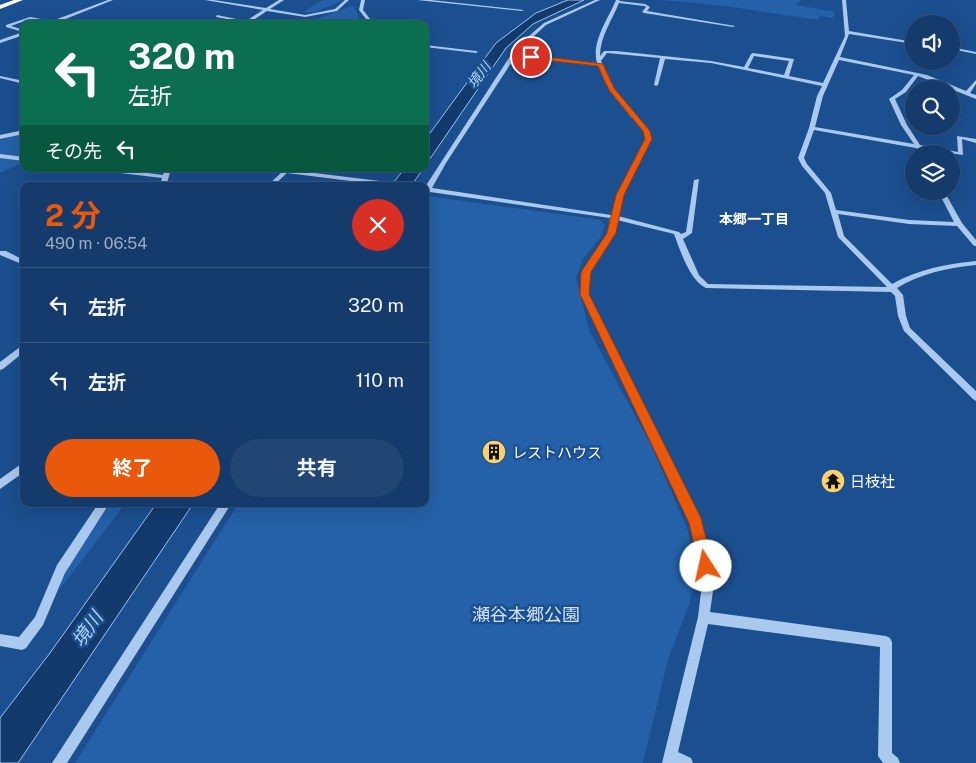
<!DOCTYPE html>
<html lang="ja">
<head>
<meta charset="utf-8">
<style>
	:root { --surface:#143b6b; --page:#214673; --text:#f1f3f6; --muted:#9dadc1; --line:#33557e; --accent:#ea580c }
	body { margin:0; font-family:"Public Sans","Noto Sans JP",sans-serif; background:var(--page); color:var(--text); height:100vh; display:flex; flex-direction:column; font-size:19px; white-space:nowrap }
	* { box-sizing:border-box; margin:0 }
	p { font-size:16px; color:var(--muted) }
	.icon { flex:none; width:28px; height:28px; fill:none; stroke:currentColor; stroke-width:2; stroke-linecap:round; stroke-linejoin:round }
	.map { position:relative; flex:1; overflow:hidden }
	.drawer { position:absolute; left:20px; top:182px; width:409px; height:325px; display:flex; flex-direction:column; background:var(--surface); border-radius:10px; box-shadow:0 5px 20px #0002,0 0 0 1px var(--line) }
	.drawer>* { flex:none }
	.banner { position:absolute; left:20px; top:20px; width:409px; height:152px; border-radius:10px; box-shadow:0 5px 20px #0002,0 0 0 1px var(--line); background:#0b6e4f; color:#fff; overflow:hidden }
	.buttons { position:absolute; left:905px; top:15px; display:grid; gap:10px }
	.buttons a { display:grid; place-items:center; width:55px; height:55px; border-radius:50%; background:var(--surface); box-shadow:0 5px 20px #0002,0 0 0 1px var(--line); font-size:25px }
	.pin { position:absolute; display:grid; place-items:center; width:42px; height:42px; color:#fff; margin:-21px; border:2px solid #fff; border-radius:50%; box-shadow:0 1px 5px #0007 }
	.me { position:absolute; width:55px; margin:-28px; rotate:350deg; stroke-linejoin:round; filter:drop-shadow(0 0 4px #0008) }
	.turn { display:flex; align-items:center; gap:18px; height:105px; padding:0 25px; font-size:22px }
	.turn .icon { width:65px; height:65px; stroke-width:2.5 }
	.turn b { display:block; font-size:35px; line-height:42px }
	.then { display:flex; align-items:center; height:48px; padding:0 25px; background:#0003; gap:10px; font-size:19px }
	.round { display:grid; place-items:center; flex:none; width:52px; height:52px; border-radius:26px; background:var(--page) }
	.headline { display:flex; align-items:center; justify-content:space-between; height:85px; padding:0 25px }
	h1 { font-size:30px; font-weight:700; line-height:38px; color:var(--accent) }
	.button { display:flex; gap:10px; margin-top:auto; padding:10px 25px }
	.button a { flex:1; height:58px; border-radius:30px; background:var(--accent); color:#fff; font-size:20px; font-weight:700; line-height:58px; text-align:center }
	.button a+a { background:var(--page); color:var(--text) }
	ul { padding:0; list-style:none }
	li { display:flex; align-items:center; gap:15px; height:75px; padding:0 25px; border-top:1px solid var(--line) }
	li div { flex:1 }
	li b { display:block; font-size:19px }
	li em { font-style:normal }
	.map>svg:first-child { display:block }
	.green { fill:#2461a8 }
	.water { fill:#123a6d; stroke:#9cc4f0 }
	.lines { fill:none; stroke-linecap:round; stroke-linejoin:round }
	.minor { fill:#a9c9ee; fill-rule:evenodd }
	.highway { fill:#fff; fill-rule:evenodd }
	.route { fill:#ea580c; stroke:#983908 }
	.labels { text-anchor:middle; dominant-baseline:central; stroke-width:5; stroke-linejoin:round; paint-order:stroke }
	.far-water-label { font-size:14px; font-style:italic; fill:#b5d3f5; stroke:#1b4f8f }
	.far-neighbourhood-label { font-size:14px; font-weight:bold; fill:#fff; stroke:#1b4f8f }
	.poi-label { font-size:15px; fill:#fff; stroke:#1b4f8f; text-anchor:start }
	.near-park-label { font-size:18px; fill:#cfe3fa; stroke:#1b4f8f }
	.near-water-label { font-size:19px; font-style:italic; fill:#b5d3f5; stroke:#1b4f8f }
</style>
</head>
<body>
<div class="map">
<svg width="976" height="763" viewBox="0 0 976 763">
	<rect width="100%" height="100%" fill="#1b4f8f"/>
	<path class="green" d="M 323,0 L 343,0 L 316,12 L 303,12 Z
		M 661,0 L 801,0 L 796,5 L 835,12 L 833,18 L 820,16 L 818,20 L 725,6 Z
		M 351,6 L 354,7 L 362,24 L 312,24 L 314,20 Z
		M 24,134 L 24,162 L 0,173 L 0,140 Z
		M 428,196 L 601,220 L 605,226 L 601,237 L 583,259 L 576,278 L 589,330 L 652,447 L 687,528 L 697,570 L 689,605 L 668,659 L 643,763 L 75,763 L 238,504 L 425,504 L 425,201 Z
		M 110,504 L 125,504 L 59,590 L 64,573 Z"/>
	<path class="water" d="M 568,0 L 584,0 L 533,24 L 506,48 L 425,166 L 425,140 L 496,43 L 536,13 Z
		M 404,169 L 423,169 L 411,186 L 391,186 Z
		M 156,504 L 193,504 L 18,763 L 0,763 L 0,718 L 50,653 Z"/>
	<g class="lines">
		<path class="minor" d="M 108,0 L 113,0 L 63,20 L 79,24 L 59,21 L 52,24 L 46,24 L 48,23 L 30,19 L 11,26 L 24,30 L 24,35 L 0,43 L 0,40 L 23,32 L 6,27 L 6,25 L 30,17 L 52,21 Z
			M 205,0 L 214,0 L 266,8 L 279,0 L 284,0 L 270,9 L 305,15 L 335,9 L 345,0 L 349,0 L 337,11 L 305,17 L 267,11 L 255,19 L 270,24 L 263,24 L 252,20 L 246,24 L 241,24 L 243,22 L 216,17 L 217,15 L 246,21 L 263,10 Z
			M 361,0 L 365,0 L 363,10 L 374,24 L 370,24 L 359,10 Z
			M 417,0 L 431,0 L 524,10 L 522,11 Z
			M 595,0 L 600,0 L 546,25 L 520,49 L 516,54 L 597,63 C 591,42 608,19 616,0 L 620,0 L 619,1 L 645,4 L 650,7 L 647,11 L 735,26 L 733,27 L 644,13 L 642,12 L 646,7 L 644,6 L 619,3 C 612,20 600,37 600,56 L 604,51 L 616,51 L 711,61 L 744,67 L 751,54 L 753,53 L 794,59 L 789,76 L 823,83 L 845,36 L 842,0 L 846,0 L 849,31 L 914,42 L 914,44 L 849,34 L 840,57 L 927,75 L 966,91 L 976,80 L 976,84 L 970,93 L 976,95 L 976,99 L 918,76 L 906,92 L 895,99 L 907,125 L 920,145 L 958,152 L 957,136 L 976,139 L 976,143 L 962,139 L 963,155 L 923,149 L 920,151 L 916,148 L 814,130 L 804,158 L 807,164 L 831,193 L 836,210 L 909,220 L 954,222 L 938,191 L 944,191 L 962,223 L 976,240 L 976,246 L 974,246 L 957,226 L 909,224 L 838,214 L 844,236 L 892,284 C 919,269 946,264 976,261 L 976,265 C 947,268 922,273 897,288 L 903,295 L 906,316 L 910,328 L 976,391 L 976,401 L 973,399 L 904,331 L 898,316 L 895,296 L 891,292 L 706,288 C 690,281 680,250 674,234 L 617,220 L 612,239 L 590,272 L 588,294 L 701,523 L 709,549 L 714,584 L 710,612 L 886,636 L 890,638 L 892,642 L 892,753 L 898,758 L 900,763 L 883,763 L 878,756 L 880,647 L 708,624 L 678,752 L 691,758 L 693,763 L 662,763 L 698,617 L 702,584 L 699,549 L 691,524 L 580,294 L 582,272 L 606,239 L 610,218 L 430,192 L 427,195 L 425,196 L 425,187 L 516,47 L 544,23 ZM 607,53 L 660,58 L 654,85 L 656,86 L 658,85 L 665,59 L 711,63 L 822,86 L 817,96 L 809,128 L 798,158 L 802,166 L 825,193 L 838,237 L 887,287 L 708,284 L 699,275 L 683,239 L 692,233 L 699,179 L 694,180 L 686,232 L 681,234 L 679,232 L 618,216 L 623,195 L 651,139 L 649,130 L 625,104 L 610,82 L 601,61 ZM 754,56 L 789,61 L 784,75 L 748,68 ZM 515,57 L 598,66 L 605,82 L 613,95 L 630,116 L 644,131 L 645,139 L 617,195 L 611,215 L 432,188 L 446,163 ZM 839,60 L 914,75 L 902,90 L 889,99 L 901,125 L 914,144 L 815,127 L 823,96 Z
			M 425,45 L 476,51 L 478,52 L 476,53 L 425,47 Z
			M 951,47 L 976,52 L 976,54 L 951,49 Z
			M 0,76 L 24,81 L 24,84 L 0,78 Z
			M 24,130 L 24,134 L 0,139 L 0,135 Z
			M 0,154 L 24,157 L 24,161 L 0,158 Z
			M 101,169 L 116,169 L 163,175 L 165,169 L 171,169 L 166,186 L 160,186 L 162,178 L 104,171 Z
			M 282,169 L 404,184 L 407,186 L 391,186 L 287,173 L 273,186 L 267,186 L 283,171 Z
			M 0,251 L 6,251 L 24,260 L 24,265 L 0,255 Z
			M 24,344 L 24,352 L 3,369 L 0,370 L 0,362 Z
			M 24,462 L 24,472 L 0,489 L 0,479 Z
			M 98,504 L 109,504 L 65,573 L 43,625 L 26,648 L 22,650 L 0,646 L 0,634 L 19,637 L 35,617 L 57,565 Z
			M 220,504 L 231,504 L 67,763 L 52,763 Z"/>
		<path class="highway" d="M 14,0 L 23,0 L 0,9 L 0,5 Z"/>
	</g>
	<path class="route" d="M 531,55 L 603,64 L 614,88 L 650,131 L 652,139 L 624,195 L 616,233 L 591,272 L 589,294 L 701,518 L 713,566 L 711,571 L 706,573 L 701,571 L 699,566 L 689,523 L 580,294 L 581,272 L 607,233 L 616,195 L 645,139 L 643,131 L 609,90 L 598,66 L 529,58 Z"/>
	<defs>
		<g id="building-disc" transform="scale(1.25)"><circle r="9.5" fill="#ffd166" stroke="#1b4f8f"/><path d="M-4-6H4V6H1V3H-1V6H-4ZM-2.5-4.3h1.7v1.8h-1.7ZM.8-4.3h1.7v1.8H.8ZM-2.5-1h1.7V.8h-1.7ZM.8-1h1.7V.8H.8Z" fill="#111"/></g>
		<g id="temple-disc" transform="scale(1.25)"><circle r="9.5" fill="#ffd166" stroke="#1b4f8f"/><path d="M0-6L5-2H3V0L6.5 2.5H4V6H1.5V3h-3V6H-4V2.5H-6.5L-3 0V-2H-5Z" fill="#111"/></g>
	</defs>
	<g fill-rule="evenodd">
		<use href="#building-disc" x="494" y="452"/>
		<use href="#temple-disc" x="833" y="481"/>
	</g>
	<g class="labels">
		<g class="far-water-label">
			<text transform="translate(479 75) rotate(-53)">境川</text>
		</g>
		<g class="far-neighbourhood-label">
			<text x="754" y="219">本郷一丁目</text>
		</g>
		<g class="poi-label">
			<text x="512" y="452">レストハウス</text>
			<text x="850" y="481">日枝社</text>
		</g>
		<g class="near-park-label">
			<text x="526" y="614">瀬谷本郷公園</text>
		</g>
		<g class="near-water-label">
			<text transform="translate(87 629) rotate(-55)">境川</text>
		</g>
	</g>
</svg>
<div class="buttons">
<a><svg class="icon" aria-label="sound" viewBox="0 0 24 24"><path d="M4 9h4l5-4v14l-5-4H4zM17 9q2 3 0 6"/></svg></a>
<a><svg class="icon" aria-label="search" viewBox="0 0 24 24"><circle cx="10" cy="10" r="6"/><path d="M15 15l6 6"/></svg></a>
<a><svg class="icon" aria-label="layers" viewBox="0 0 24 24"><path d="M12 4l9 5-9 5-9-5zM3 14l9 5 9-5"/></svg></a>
</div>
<div class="pin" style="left:531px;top:57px;background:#d93025"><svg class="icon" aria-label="arrive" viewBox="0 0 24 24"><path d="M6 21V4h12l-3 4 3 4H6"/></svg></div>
<svg class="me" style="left:706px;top:566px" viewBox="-20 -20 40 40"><circle r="19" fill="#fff"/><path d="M0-13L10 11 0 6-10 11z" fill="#ea580c"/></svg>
<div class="banner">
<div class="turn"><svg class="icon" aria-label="left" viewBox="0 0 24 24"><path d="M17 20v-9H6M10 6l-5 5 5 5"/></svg><div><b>320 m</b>左折</div></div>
<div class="then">その先<svg class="icon" aria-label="left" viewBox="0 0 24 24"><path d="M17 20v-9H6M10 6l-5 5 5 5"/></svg></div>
</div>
<section class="drawer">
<div class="headline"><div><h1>2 分</h1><p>490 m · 06:54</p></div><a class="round" style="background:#d93025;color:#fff"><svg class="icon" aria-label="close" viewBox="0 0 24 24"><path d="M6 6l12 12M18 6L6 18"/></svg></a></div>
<ul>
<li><svg class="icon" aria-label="left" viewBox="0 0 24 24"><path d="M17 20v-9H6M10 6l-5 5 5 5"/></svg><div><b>左折</b></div><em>320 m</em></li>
<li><svg class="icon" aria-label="left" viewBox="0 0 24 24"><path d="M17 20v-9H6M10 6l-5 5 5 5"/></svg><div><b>左折</b></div><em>110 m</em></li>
</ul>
<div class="button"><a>終了</a><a>共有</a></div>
</section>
</div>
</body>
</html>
